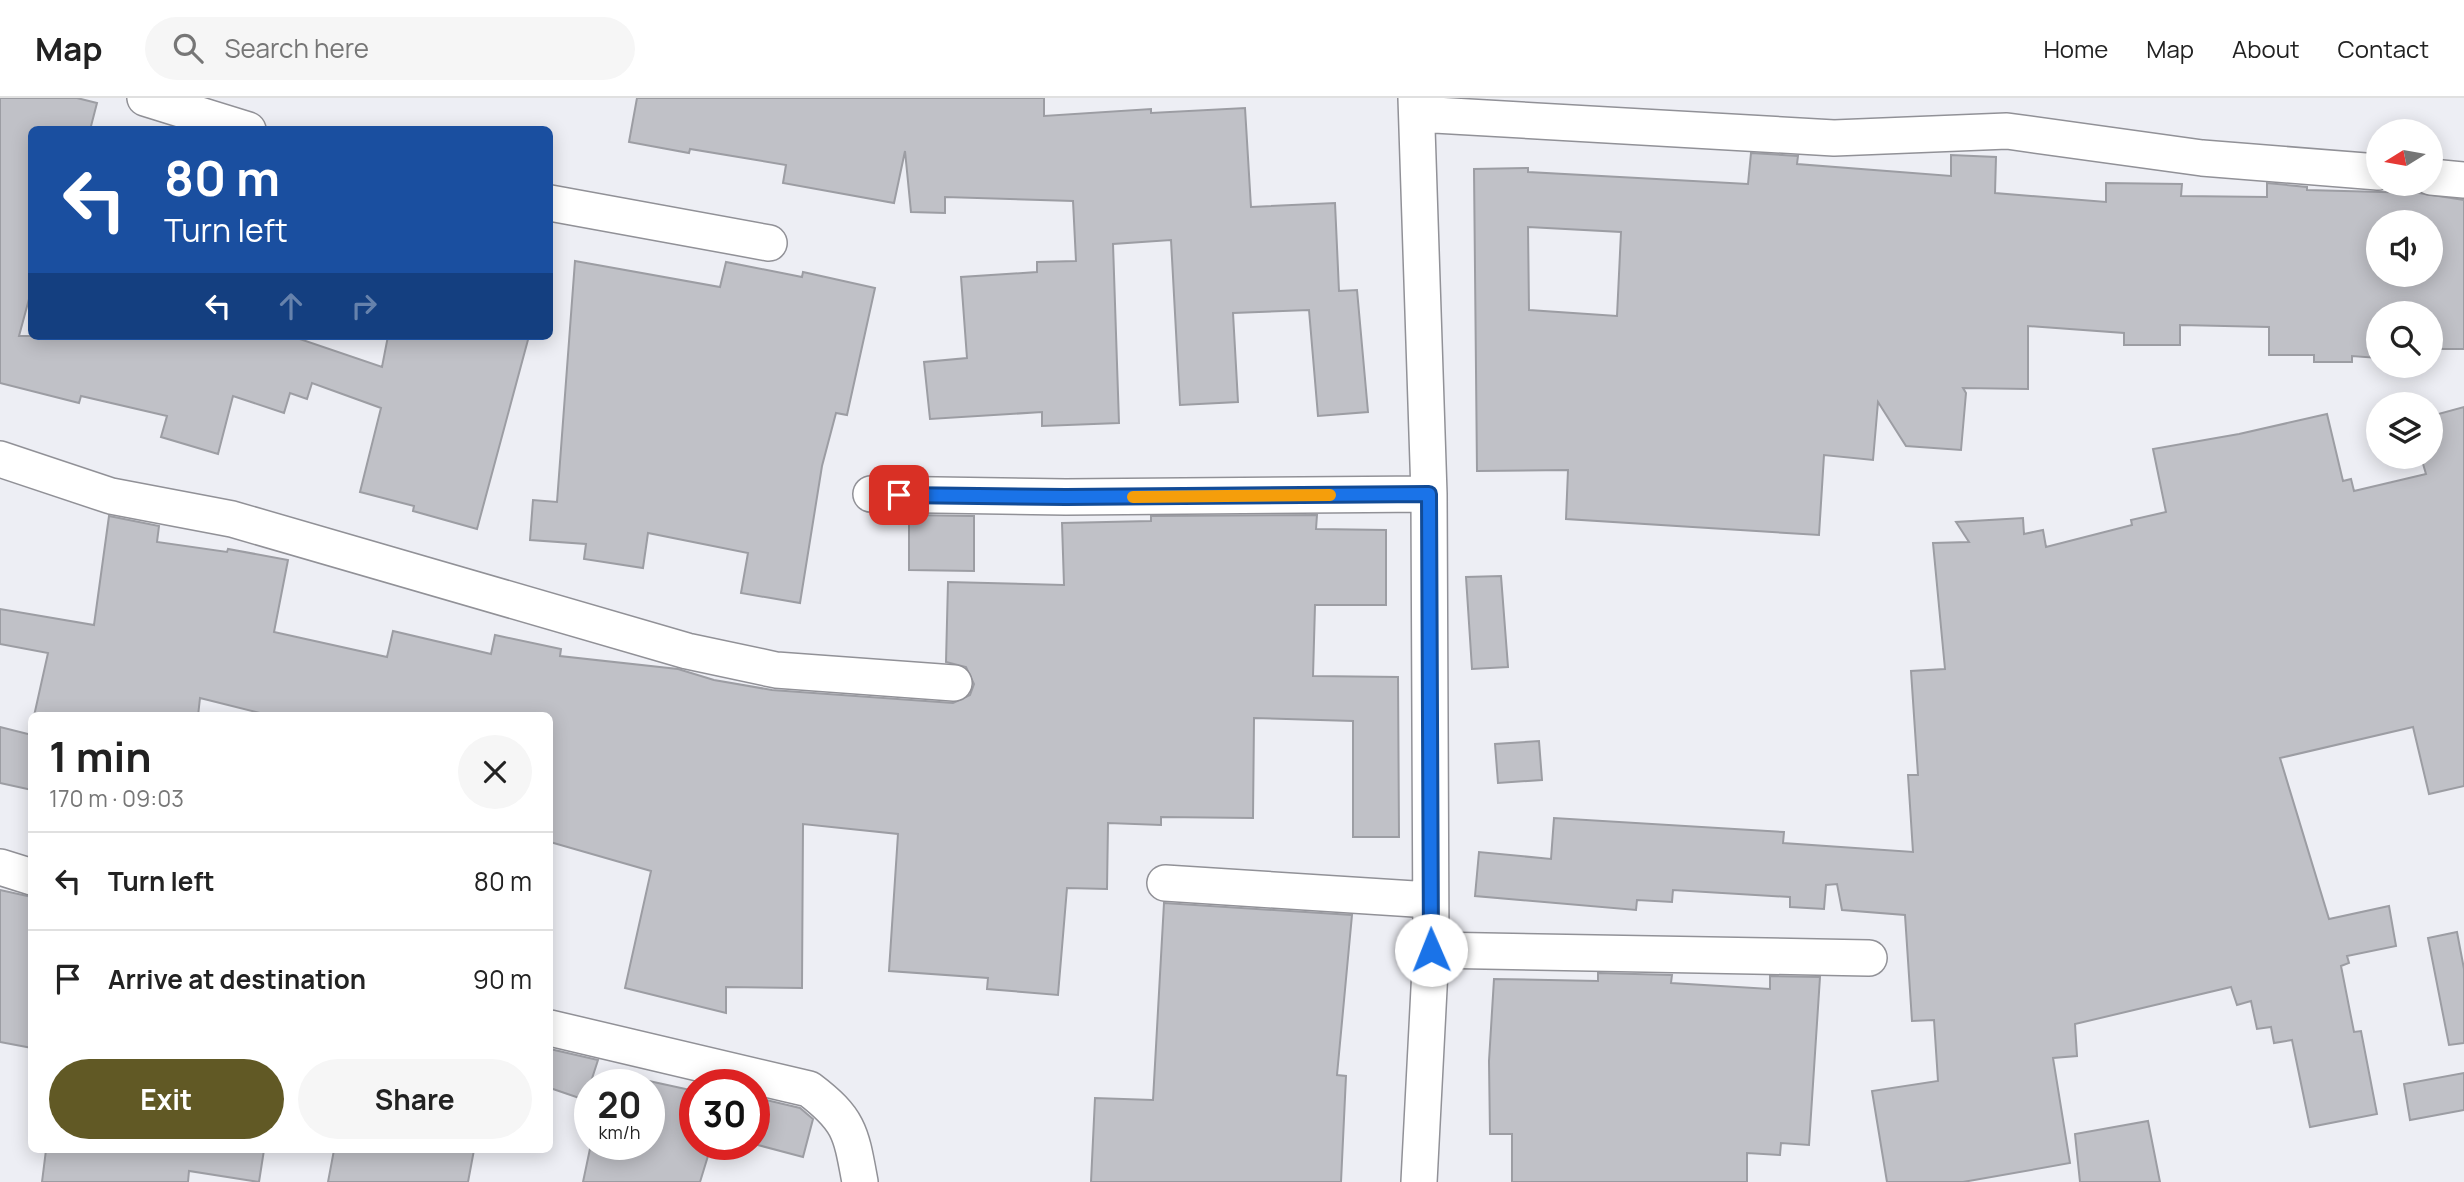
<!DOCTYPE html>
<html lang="en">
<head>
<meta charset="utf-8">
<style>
	:root { --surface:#fff; --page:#f6f6f6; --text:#222; --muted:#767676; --line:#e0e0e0; --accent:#615925 }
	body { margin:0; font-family:Manrope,sans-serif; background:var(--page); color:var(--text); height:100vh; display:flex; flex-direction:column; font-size:26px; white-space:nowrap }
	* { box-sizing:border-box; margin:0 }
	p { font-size:23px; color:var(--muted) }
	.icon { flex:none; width:38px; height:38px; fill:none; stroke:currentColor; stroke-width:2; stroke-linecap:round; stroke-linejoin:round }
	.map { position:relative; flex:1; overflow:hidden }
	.drawer { position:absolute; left:28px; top:614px; width:525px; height:441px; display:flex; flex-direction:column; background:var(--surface); border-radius:10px; box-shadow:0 4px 18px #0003 }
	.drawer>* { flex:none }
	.banner { position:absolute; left:28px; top:28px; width:525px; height:214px; border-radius:10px; box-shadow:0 4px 18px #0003; background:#1a4fa0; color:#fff; overflow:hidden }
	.needle { width:46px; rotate:259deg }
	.buttons { position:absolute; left:2366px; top:21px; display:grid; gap:14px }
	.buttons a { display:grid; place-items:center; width:77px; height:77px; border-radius:50%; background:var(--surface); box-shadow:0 4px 18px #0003; font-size:35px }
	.speed { position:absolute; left:574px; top:971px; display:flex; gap:14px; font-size:35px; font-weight:700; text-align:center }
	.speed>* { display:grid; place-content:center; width:91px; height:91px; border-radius:50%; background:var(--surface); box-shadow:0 4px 18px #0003; line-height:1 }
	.speed small { font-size:18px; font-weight:400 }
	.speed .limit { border:10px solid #d22; background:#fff; color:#111 }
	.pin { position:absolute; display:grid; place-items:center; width:60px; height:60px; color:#fff; margin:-30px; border-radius:14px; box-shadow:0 4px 10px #0006 }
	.me { position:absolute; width:77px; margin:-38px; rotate:359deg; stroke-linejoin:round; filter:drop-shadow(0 0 5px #0008) }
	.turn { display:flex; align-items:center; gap:24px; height:147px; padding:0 21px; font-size:32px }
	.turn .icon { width:91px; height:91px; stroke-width:2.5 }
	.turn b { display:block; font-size:49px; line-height:60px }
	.lanes { display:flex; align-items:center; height:66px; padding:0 21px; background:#0003; justify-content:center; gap:35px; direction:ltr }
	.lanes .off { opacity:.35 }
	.round { display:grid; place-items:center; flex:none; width:74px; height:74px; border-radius:37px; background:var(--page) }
	.headline { display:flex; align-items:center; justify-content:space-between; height:119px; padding:0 21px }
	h1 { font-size:42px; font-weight:700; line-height:52px }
	.action { display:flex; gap:14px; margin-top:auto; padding:14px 21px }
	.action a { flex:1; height:80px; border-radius:42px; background:var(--accent); color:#fff; font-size:28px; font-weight:700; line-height:80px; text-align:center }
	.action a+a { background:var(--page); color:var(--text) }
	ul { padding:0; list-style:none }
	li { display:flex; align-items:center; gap:21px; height:98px; padding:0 21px; border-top:2px solid var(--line) }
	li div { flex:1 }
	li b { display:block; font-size:26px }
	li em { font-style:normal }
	header { display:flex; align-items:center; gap:42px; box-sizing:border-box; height:98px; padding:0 35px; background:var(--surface); border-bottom:2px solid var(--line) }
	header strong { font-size:33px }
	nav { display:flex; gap:38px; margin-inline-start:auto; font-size:24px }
	.search { width:490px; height:63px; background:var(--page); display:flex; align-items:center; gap:18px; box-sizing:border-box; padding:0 24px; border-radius:38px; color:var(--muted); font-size:26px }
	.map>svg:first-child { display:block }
	.building { fill:#c0c1c7; stroke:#9c9da3; stroke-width:2; fill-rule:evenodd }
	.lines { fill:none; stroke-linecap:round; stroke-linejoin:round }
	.minor-casing { stroke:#919197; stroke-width:38 }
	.minor { stroke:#fff; stroke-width:35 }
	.route-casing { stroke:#114b97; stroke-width:18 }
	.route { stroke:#1a73e8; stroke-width:12 }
	.slow { stroke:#f59e0b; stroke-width:12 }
</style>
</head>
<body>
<header>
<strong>Map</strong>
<div class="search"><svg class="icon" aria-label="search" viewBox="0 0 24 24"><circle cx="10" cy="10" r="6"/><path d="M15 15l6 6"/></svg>Search here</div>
<nav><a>Home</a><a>Map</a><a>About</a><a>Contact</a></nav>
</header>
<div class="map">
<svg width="2464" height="1084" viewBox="0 0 2464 1084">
	<rect width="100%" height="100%" fill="#edeef4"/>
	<path class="building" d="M 0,0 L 77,0 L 97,5 L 90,32 L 32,32 L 32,190 L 19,238 L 291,238 L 382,269 L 388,238 L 529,238 L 477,431 L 413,413 L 414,408 L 360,394 L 381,310 L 312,285 L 307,301 L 290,295 L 284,315 L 233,298 L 218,356 L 161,339 L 167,318 L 81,298 L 79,305 L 0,285 Z
		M 637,0 L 1044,0 L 1044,18 L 1151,11 L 1151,15 L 1245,10 L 1251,109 L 1335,105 L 1339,193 L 1357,192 L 1368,314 L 1318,318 L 1309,212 L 1233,215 L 1238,304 L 1180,307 L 1171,142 L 1113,146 L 1119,325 L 1042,328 L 1042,314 L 930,321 L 924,264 L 967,260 L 961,179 L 1037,174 L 1037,164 L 1076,163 L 1073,103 L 945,99 L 945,115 L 911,114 L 905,53 L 894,105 L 783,85 L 786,67 L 690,51 L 689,55 L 629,44 Z
		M 1751,55 L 1798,58 L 1797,66 L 1951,78 L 1951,57 L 1996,59 L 1995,95 L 2106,104 L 2106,85 L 2182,86 L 2181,98 L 2267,99 L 2267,85 L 2307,89 L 2307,92 L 2419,95 L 2464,102 L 2464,251 L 2431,251 L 2431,215 L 2378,215 L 2378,260 L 2352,258 L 2352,264 L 2314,264 L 2314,257 L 2269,257 L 2269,229 L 2180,227 L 2180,247 L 2124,247 L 2124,235 L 2028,228 L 2028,291 L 1963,290 L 1966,295 L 1961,352 L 1906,348 L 1878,304 L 1873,362 L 1824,357 L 1819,437 L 1566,421 L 1568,372 L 1477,373 L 1474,71 L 1528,70 L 1528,74 L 1748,86 ZM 2378,124 L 2431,124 L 2431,177 L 2378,177 ZM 1528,129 L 1621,134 L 1617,218 L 1529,212 Z
		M 575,163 L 720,189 L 726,164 L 802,179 L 803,174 L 875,190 L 847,317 L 836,315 L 822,368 L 800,505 L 741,495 L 748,455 L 648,435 L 643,470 L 584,461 L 586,446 L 530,442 L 533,402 L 557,404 Z
		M 2464,309 L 2464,688 L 2429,696 L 2413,629 L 2280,660 L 2329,821 L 2389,808 L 2396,848 L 2347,858 L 2349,865 L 2341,868 L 2354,934 L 2361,933 L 2377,1016 L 2310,1029 L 2292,942 L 2274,945 L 2271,929 L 2257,931 L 2251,903 L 2237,907 L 2231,889 L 2075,926 L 2077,958 L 2053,960 L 2070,1065 L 1963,1084 L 1887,1084 L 1872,993 L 1938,983 L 1934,922 L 1912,923 L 1905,817 L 1842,812 L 1837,786 L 1826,787 L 1824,811 L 1790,809 L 1790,799 L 1673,792 L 1672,804 L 1637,802 L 1636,812 L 1475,798 L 1479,754 L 1551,761 L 1554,720 L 1784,734 L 1783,745 L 1913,754 L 1908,677 L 1918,677 L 1911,573 L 1945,571 L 1933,445 L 1969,444 L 1956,424 L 2023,420 L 2024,436 L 2043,432 L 2046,449 L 2132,427 L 2131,422 L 2166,414 L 2153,351 L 2239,336 L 2327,316 L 2343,383 L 2351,381 L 2354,393 L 2426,376 L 2421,359 L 2431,359 L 2431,318 Z
		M 909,417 L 974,418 L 974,473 L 909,472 Z
		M 1317,417 L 1316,431 L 1386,432 L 1386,507 L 1315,507 L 1313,578 L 1398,579 L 1399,739 L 1353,739 L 1353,623 L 1254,620 L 1253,720 L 1161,719 L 1161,727 L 1108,725 L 1107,791 L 1067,790 L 1058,897 L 987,891 L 988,880 L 889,873 L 898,736 L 803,726 L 802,890 L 726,889 L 726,915 L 625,890 L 651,773 L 550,744 L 550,618 L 272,618 L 200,600 L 198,618 L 34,618 L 48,555 L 0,546 L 0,511 L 94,527 L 109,418 L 159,428 L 157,444 L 227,454 L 228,451 L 288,462 L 274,534 L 387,559 L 393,533 L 491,556 L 495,537 L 561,551 L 560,558 L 678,571 L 714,582 L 772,592 L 953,605 L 970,597 L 974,586 L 966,569 L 946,564 L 948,484 L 1064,487 L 1062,425 L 1151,423 L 1151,418 Z
		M 1501,478 L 1508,569 L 1472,571 L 1466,479 Z
		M 0,629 L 32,637 L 32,692 L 0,685 Z
		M 1539,643 L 1542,682 L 1498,685 L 1495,646 Z
		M 0,792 L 32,799 L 32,950 L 0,944 Z
		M 1164,805 L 1352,817 L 1337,977 L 1346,978 L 1341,1084 L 1091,1084 L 1095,1000 L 1153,1002 Z
		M 2457,834 L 2464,871 L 2464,945 L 2449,947 L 2428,840 Z
		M 1598,875 L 1672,877 L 1671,885 L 1770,891 L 1770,878 L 1820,879 L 1809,1047 L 1781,1045 L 1780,1057 L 1747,1055 L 1747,1084 L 1512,1084 L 1512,1036 L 1490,1036 L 1489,963 L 1494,881 L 1598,883 Z
		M 550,951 L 598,962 L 585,1002 L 550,990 Z
		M 2464,975 L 2464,1012 L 2410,1022 L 2404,986 Z
		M 649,983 L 695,993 L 695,1046 L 711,1048 L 700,1084 L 583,1084 L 591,1046 L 649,1046 Z
		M 754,999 L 800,1010 L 813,1021 L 803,1059 L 754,1046 Z
		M 2148,1023 L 2160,1084 L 2080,1084 L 2075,1036 Z
		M 46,1052 L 264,1052 L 259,1084 L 189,1073 L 188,1084 L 42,1084 Z
		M 334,1052 L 474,1052 L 468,1084 L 328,1084 Z"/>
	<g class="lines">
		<g class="minor-casing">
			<path id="minor" d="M 145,0 L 248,32
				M 1416,0 L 1429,396 L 1431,852 L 1419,1084
				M 1417,16 L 1834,40 L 2007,33 L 2202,60 L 2378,74
				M 2431,79 L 2464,82
				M 550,105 L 769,145
				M 0,361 L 111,398 L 232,421 L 687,553 L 776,572 L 954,585
				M 871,396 L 1066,399 L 1429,396
				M 0,769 L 32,779
				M 1165,785 L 1430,802
				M 1431,852 L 1869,860
				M 550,930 L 809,991 C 850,1022 851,1035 860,1084"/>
		</g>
		<use href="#minor" class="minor"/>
	</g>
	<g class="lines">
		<g class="route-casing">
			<path id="route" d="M 899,397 L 1066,399 L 1429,396 L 1431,852"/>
		</g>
		<use href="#route" class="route"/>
		<path class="slow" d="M 1133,399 L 1330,397"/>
	</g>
</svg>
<div class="buttons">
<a><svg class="needle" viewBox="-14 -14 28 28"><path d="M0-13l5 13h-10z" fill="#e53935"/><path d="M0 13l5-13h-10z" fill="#767676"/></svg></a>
<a><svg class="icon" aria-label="sound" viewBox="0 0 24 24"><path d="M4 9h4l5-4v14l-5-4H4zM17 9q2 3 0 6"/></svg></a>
<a><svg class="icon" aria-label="search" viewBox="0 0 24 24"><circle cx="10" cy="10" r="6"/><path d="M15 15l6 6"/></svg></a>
<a><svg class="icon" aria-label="layers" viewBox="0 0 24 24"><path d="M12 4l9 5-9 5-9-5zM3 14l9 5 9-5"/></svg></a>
</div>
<div class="speed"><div>20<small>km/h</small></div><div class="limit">30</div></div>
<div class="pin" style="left:899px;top:397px;background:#d93025"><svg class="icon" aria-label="arrive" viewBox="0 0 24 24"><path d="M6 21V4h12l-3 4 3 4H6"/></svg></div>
<svg class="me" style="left:1431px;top:852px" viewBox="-20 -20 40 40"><circle r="19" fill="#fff"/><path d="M0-13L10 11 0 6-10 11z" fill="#1a73e8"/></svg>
<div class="banner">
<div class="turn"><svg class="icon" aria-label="left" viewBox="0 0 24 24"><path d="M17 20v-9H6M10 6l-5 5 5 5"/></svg><div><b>80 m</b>Turn left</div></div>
<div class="lanes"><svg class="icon" aria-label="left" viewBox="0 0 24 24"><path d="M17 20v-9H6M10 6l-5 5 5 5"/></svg><svg class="icon off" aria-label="ahead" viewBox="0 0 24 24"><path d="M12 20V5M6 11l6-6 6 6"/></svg><svg class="icon off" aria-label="right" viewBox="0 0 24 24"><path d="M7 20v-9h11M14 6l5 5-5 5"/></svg></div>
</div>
<section class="drawer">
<div class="headline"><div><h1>1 min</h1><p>170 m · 09:03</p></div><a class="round"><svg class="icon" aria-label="close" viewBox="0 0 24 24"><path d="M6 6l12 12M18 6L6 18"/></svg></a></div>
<ul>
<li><svg class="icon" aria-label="left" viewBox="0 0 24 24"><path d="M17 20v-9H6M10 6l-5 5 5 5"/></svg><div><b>Turn left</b></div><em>80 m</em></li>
<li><svg class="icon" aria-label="arrive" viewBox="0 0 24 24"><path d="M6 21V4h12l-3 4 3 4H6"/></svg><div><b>Arrive at destination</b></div><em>90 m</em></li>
</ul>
<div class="action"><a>Exit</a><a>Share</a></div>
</section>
</div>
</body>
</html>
